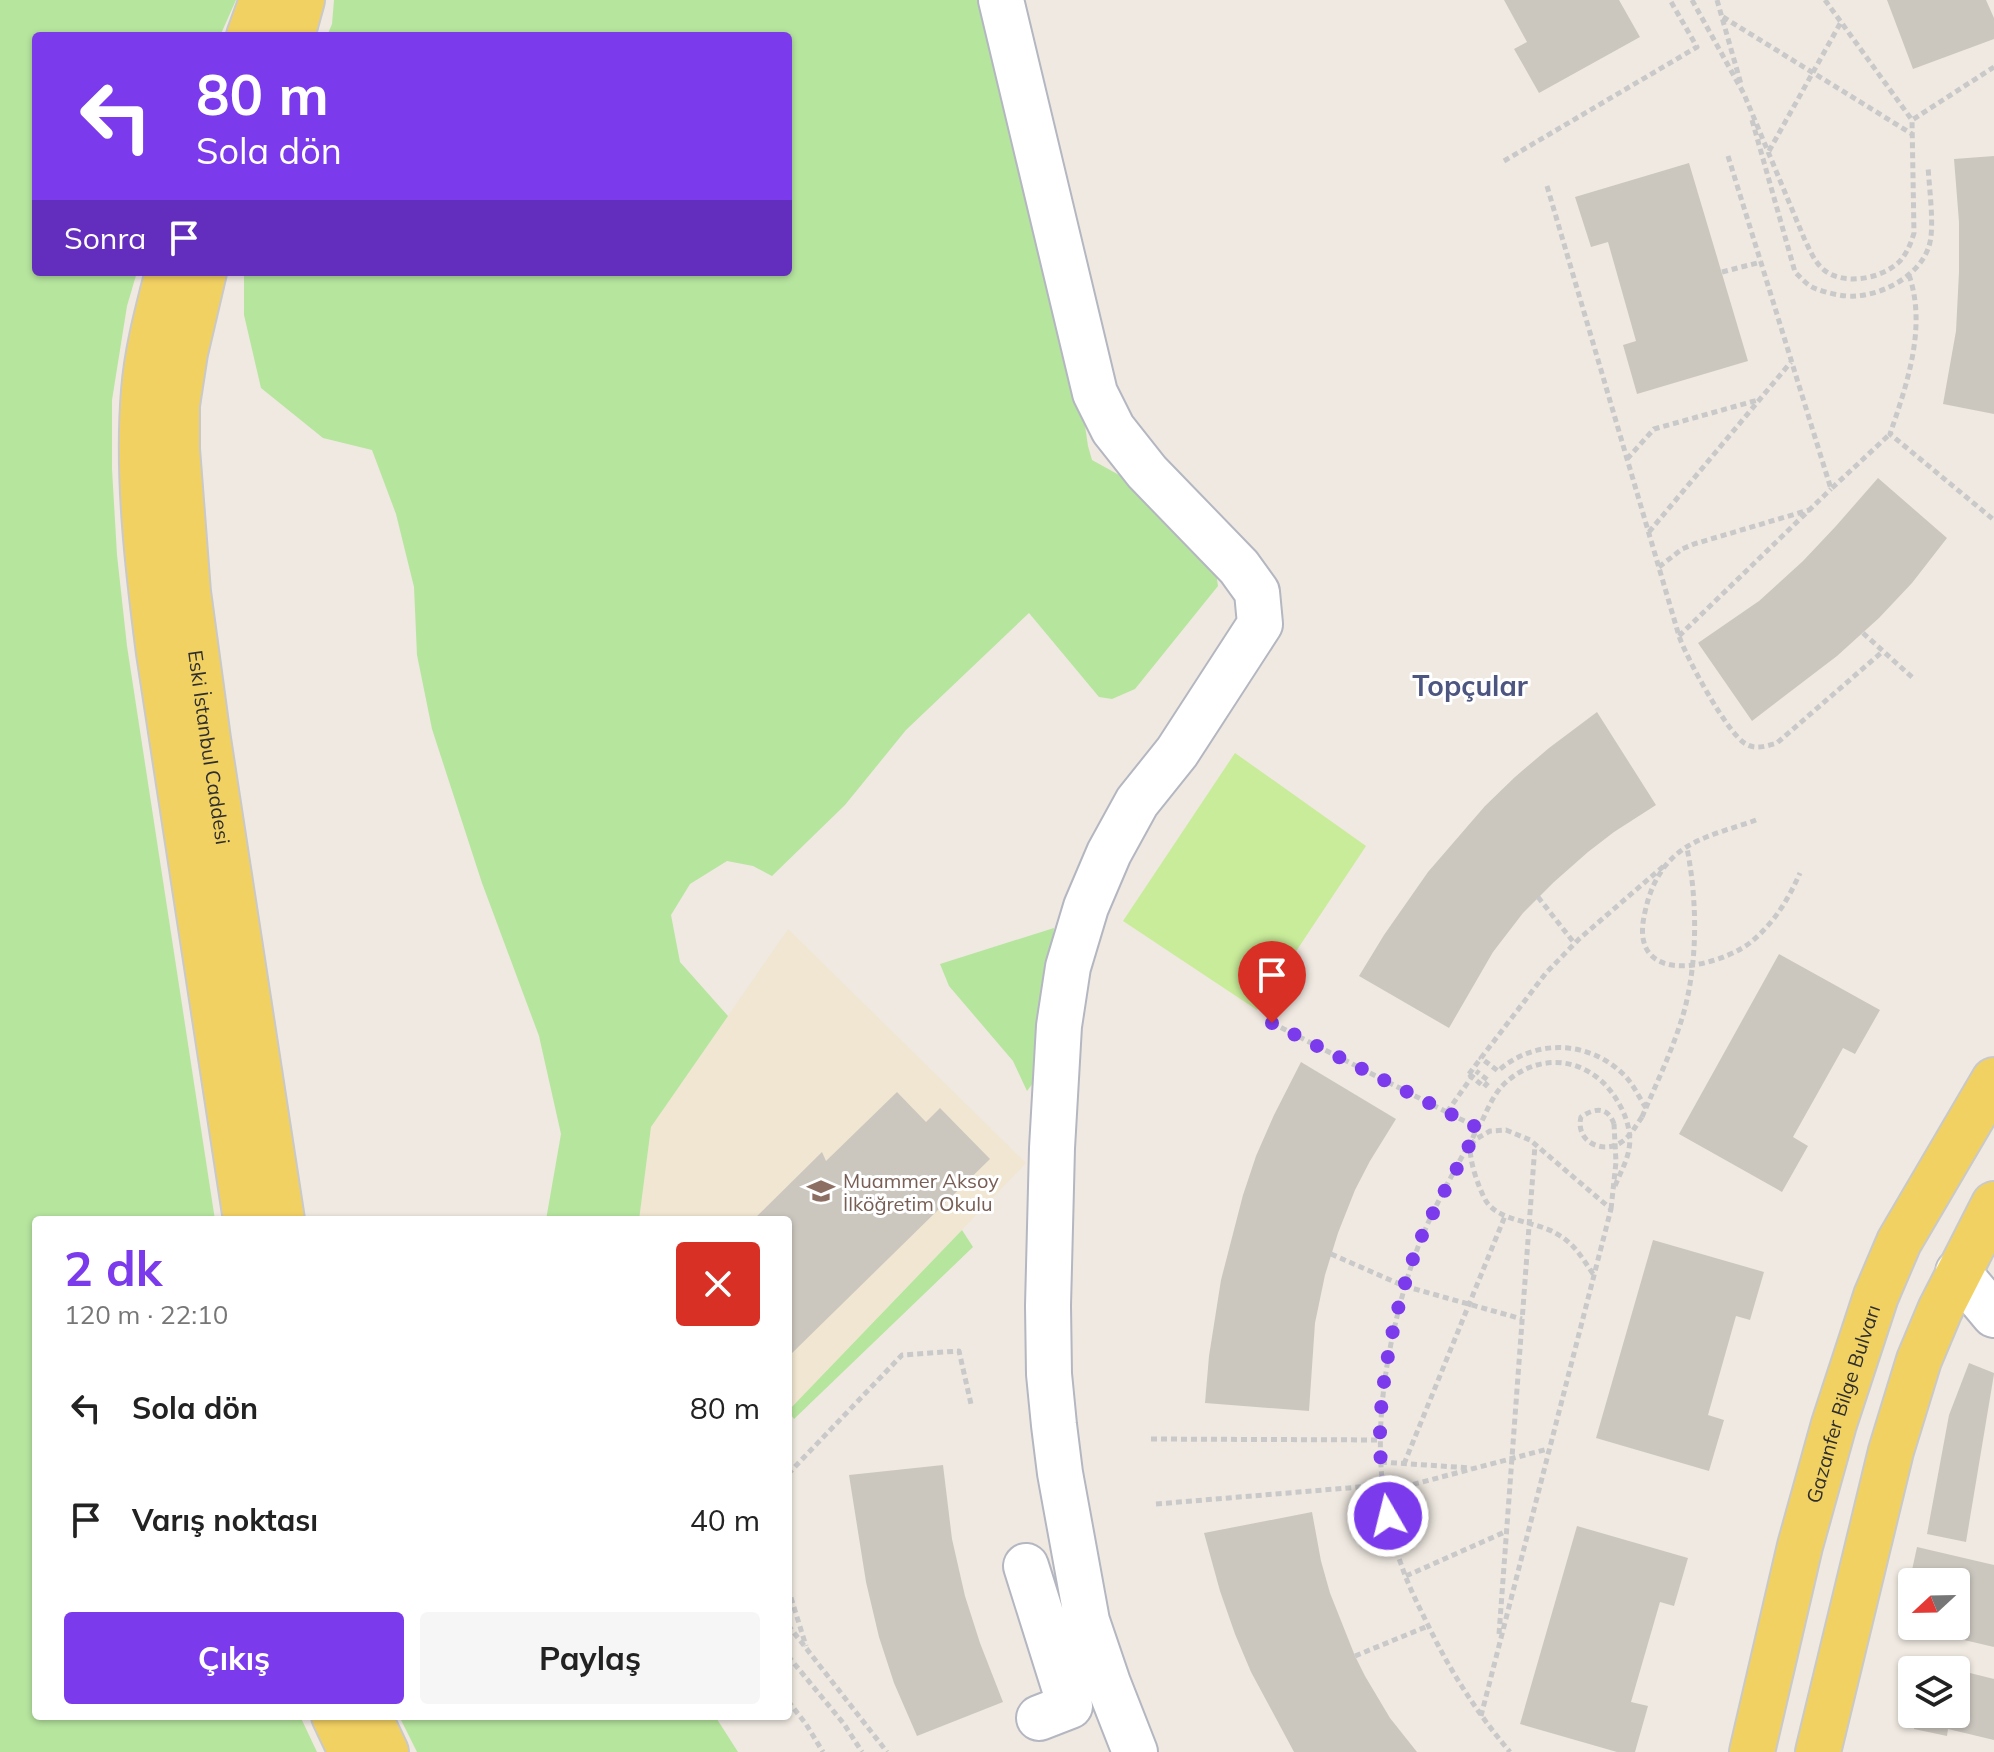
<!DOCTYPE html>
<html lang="tr">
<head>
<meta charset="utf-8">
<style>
	:root { --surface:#fff; --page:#f6f6f6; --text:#222; --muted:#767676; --accent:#7c3aed }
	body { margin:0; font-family:Mulish,sans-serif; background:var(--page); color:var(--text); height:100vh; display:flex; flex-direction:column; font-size:30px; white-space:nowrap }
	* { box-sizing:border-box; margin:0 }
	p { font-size:26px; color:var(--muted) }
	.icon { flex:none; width:44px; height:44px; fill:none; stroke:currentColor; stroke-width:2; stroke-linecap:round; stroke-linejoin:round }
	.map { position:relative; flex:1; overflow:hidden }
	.side { position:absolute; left:32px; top:1216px; width:760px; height:504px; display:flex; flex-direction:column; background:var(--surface); border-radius:8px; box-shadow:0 2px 6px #0004 }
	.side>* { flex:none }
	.hud { position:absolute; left:32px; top:32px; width:760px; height:244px; border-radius:8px; box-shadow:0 2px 6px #0004; background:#7c3aed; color:#fff; overflow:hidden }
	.needle { width:52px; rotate:248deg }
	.buttons { position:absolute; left:1898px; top:1568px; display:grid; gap:16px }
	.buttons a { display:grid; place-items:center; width:72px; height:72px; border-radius:8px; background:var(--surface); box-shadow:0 2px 6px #0004; font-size:40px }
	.pin { position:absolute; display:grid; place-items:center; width:68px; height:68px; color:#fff; margin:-82px -34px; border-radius:50% 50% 50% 0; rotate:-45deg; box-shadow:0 0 8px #0007 }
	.pin .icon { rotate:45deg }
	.me { position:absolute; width:88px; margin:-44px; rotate:352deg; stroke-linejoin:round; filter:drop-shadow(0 0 6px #0008) }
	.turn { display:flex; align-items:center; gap:28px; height:168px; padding:0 32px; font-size:36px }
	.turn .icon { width:104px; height:104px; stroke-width:2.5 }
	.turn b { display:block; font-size:56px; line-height:68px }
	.then { display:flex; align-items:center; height:76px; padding:0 32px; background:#0003; gap:16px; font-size:30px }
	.round { display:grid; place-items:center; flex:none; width:84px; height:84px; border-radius:8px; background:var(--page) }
	.head { display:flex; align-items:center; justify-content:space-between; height:136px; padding:0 32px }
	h1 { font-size:48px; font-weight:700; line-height:60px; color:var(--accent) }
	.cta { display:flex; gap:16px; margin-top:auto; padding:16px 32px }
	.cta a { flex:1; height:92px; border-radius:8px; background:var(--accent); color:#fff; font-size:32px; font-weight:700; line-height:92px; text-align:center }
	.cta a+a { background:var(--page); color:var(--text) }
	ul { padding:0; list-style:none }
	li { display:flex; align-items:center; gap:24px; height:112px; padding:0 32px }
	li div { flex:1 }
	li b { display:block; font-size:30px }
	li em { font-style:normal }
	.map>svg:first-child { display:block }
	.education { fill:#f0e6d1 }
	.green { fill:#b6e59e }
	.pitch { fill:#c9ec9a }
	.building { fill:#cbc7bf; fill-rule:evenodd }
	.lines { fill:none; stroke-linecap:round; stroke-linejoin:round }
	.minor-casing { stroke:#b4b7c1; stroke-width:48 }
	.major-casing { stroke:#c9c9c9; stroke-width:48 }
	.path { stroke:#c9c9c9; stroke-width:5; stroke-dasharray:6 4; stroke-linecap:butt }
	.minor { stroke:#fff; stroke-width:44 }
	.major { stroke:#f2d163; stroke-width:44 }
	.path-bridge { stroke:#c9c9c9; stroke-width:5; stroke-dasharray:6 4; stroke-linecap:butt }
	.route { stroke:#7c3aed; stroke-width:14; stroke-dasharray:0 25.2 }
	.labels { text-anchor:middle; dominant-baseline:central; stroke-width:6; stroke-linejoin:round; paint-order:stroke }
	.street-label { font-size:20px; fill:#2e2e2e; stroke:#fff }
	.education-label { font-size:20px; fill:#785e54; stroke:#fff; text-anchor:start }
	.district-label { font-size:28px; font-weight:bold; fill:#4d5680; stroke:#fff }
</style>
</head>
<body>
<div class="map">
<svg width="1994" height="1752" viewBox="0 0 1994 1752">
	<rect width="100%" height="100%" fill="#efe9e1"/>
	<path class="education" d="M 788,929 L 1026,1163 L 788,1411 L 788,1220 L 639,1220 L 651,1127 Z"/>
	<path class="green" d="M 0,0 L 236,0 L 220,36 L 36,36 L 36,272 L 137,272 L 127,306 L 112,400 L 112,469 L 117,555 L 127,646 L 215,1220 L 36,1220 L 36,1716 L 300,1716 L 317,1752 L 0,1752 Z
		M 334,0 L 996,0 L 1040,119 L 1088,446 L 1092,460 L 1139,486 L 1215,566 L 1218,586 L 1135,689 L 1112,699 L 1099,697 L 1029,613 L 906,730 L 845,805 L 772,876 L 753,866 L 727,861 L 690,884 L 671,915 L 680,962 L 728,1016 L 651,1127 L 639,1220 L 546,1220 L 561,1134 L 539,1036 L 482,883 L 432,729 L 417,655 L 414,587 L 396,514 L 372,450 L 323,438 L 261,388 L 244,315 L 244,272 L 788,272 L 788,36 L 327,36 L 332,24 Z
		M 1054,928 L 1039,1075 L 1027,1091 L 1013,1061 L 949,986 L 940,964 Z
		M 962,1230 L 973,1247 L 794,1419 L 788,1411 Z
		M 399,1716 L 715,1716 L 738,1752 L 417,1752 Z"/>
	<path class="pitch" d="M 1235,753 L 1366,846 L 1257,1010 L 1123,921 Z"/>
	<path class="building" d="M 1504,0 L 1619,0 L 1640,37 L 1539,93 L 1514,49 L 1527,42 Z
		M 1887,0 L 1986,0 L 1994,18 L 1994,39 L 1913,69 Z
		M 1994,156 L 1994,414 L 1943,404 L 1956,331 L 1959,272 L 1959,222 L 1954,159 Z
		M 1689,163 L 1748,361 L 1637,394 L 1623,345 L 1636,341 L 1608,242 L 1591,247 L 1575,197 Z
		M 1878,478 L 1947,538 L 1912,583 L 1879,618 L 1837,656 L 1752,721 L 1698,643 L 1759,601 L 1803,561 L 1836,526 Z
		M 1597,712 L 1656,805 L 1614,832 L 1588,852 L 1554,882 L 1523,913 L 1493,952 L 1449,1028 L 1359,976 L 1384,935 L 1428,872 L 1485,806 L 1515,777 L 1549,748 Z
		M 1779,954 L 1880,1010 L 1855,1054 L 1843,1048 L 1793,1137 L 1808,1146 L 1782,1192 L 1679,1134 Z
		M 1301,1062 L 1396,1119 L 1370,1161 L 1355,1190 L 1338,1233 L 1325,1275 L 1315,1323 L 1309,1411 L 1205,1403 L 1209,1356 L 1221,1280 L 1243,1195 L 1256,1156 L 1274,1115 Z
		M 897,1092 L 926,1122 L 940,1108 L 990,1159 L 788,1357 L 788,1220 L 753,1220 L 822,1152 L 826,1161 Z
		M 1653,1240 L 1764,1272 L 1750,1320 L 1736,1316 L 1708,1415 L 1724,1420 L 1709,1471 L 1596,1438 Z
		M 1969,1363 L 1994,1373 L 1994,1374 L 1966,1542 L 1927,1534 L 1949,1415 Z
		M 943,1465 L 952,1539 L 965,1596 L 980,1643 L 1003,1702 L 917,1736 L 894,1683 L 879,1637 L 866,1582 L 849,1475 Z
		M 1312,1512 L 1321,1561 L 1330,1593 L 1355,1656 L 1365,1676 L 1390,1718 L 1417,1752 L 1294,1752 L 1251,1672 L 1235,1634 L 1220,1591 L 1204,1533 Z
		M 1577,1526 L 1688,1558 L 1674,1606 L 1660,1602 L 1631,1702 L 1648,1706 L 1635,1752 L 1617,1752 L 1520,1724 Z
		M 1917,1547 L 1994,1565 L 1994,1647 L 1900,1625 ZM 1912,1582 L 1956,1582 L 1956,1626 L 1912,1626 Z
		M 1962,1671 L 1994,1679 L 1994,1740 L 1948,1729 L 1947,1736 L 1914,1729 L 1917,1714 L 1956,1714 L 1956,1682 L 1959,1683 Z"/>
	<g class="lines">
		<g class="minor-casing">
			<path id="minor" d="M 1001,0 L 1095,393 L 1113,429 L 1147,472 L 1239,567 L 1257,592 L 1260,624 L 1177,752 L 1137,802 L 1109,853 L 1086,907 L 1068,967 L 1059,1026 L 1052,1148 L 1048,1306 L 1049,1374 L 1054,1425 L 1060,1473 L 1087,1621 L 1108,1683 L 1135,1752
				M 1958,1272 L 1994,1315
				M 1026,1566 L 1070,1706 L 1039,1718"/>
		</g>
		<g class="major-casing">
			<g id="major">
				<path d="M 249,36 L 262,0"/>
				<path d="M 292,36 L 302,0"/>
				<path d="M 168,272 C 158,311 147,351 144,391 C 137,475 148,569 159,653 L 246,1220"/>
				<path id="s1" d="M 204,272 L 185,353 L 177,405 L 177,449 L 188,592 L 208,739 L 282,1220"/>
				<path d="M 334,1716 L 351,1752"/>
				<path d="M 369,1716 L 386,1752"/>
				<path id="s2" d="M 1752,1752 L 1800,1546 L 1834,1424 L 1876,1296 L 1899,1242 L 1994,1080"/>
				<path d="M 1818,1752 L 1891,1451 L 1919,1360 L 1940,1310 L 1994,1204"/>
			</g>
		</g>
		<path class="path" d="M 1692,0 L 1744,94 L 1804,238 C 1809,248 1814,262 1824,270 C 1844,286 1882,279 1900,261 C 1907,253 1911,243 1914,233 L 1912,120
			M 1717,0 L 1741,84
			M 1825,0 L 1912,120 L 1994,67
			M 1723,17 L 1912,134
			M 1752,120 L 1795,272 C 1801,278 1807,285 1814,288 C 1826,293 1844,297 1856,296 C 1885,294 1920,275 1929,246 C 1935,228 1929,187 1928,166
			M 1769,151 L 1841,22
			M 1728,156 L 1831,489 L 1890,434
			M 1504,161 L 1697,47 L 1670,0
			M 1547,186 L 1679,636 C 1686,657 1728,735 1746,744 C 1756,750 1766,746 1777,743 L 1882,652
			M 1722,272 L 1761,262
			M 1909,275 C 1927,327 1907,384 1890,434 L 1994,520
			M 1627,459 L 1654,429 L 1758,400
			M 1649,532 L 1791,362
			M 1659,567 L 1682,549 L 1694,544 L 1809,510
			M 1863,633 L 1914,679
			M 1679,636 L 1831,489
			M 1756,820 C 1732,829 1703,835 1682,850 C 1665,862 1654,880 1648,900 C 1644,915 1639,933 1646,948 C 1663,982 1729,960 1751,942 C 1774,923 1788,900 1800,873
			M 1538,897 L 1575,944
			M 1272,1023 L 1478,1128
			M 1469,1074 L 1481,1058
			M 1646,1108 C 1639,1097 1633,1084 1625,1076 C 1590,1040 1535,1038 1498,1071 L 1481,1058 L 1546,973 L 1579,939 L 1666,864
			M 1447,1112 L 1476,1071
			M 1642,1117 C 1657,1082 1675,1045 1685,1008 C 1698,957 1697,899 1687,848
			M 1611,1209 L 1616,1162 L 1614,1124
			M 1331,1254 L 1404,1286 L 1522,1319
			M 1593,1274 C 1583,1259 1574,1243 1557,1234 C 1537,1221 1499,1222 1486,1201 C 1479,1189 1467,1156 1471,1143 C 1473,1135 1478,1128 1482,1121 C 1488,1108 1494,1094 1504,1084 C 1541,1049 1593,1058 1618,1102 C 1626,1115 1632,1133 1629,1149 C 1627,1162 1618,1177 1614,1189
			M 1151,1439 L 1380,1440
			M 1381,1462 L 1471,1468
			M 1404,1464 L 1505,1216
			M 788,1474 L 902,1355 L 959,1351 L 971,1404
			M 1384,1492 L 1548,1449
			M 1156,1504 L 1383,1485
			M 1406,1576 L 1507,1531
			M 788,1588 L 806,1646
			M 788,1625 L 887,1752
			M 1499,1634 L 1535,1145
			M 788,1656 L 844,1724 L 862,1752
			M 1355,1656 L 1428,1626
			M 788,1701 L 806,1724 L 823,1752
			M 1481,1716 L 1611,1209 L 1530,1140 L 1506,1130 L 1490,1131 L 1476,1139 L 1465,1151 C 1450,1179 1434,1208 1422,1237 C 1410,1266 1402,1295 1395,1325 C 1377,1403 1372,1487 1401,1564 C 1408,1585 1418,1605 1428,1625 C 1450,1671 1477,1713 1510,1752"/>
		<use href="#minor" class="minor"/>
		<use href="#major" class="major"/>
		<path class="path-bridge" d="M 1469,1074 L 1484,1087 L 1489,1081 L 1476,1071
			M 1614,1124 C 1608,1106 1594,1108 1581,1117 C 1575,1141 1601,1154 1620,1143 C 1630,1137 1635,1127 1642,1117"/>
	</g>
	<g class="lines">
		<path class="route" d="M 1272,1023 L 1478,1128 C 1460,1165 1438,1200 1421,1238 C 1398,1293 1380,1377 1380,1437 C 1380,1464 1383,1490 1388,1516"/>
	</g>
	<defs>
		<g id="school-bare" transform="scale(2.16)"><path d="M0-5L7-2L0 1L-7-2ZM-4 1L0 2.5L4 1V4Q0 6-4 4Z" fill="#8d6e63" stroke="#fff" stroke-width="2.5" paint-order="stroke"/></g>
	</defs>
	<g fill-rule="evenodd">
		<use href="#school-bare" x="821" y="1191"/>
	</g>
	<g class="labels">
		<g class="street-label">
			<text stroke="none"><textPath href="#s1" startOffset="480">Eski İstanbul Caddesi</textPath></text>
			<text stroke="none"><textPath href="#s2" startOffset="360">Gazanfer Bilge Bulvarı</textPath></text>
		</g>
		<g class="education-label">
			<text x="843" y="1180">Muammer Aksoy<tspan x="843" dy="23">İlköğretim Okulu</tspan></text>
		</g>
		<g class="district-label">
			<text x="1470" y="685">Topçular</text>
		</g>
	</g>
</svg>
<div class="buttons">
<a><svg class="needle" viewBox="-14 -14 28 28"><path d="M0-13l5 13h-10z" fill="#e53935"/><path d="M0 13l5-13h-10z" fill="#767676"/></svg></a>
<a><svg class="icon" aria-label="layers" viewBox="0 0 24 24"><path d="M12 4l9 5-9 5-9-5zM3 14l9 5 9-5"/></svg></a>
</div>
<div class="pin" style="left:1272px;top:1023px;background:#d93025"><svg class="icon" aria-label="arrive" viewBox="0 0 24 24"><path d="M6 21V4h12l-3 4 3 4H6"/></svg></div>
<svg class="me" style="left:1388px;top:1516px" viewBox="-20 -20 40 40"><circle r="17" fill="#7c3aed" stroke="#fff" stroke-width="3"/><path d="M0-11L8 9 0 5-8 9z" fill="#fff"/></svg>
<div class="hud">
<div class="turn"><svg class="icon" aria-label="left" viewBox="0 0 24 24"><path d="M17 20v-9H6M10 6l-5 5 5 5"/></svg><div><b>80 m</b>Sola dön</div></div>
<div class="then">Sonra<svg class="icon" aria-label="arrive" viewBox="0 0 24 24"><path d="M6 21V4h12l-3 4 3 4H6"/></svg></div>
</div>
<section class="side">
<div class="head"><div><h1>2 dk</h1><p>120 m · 22:10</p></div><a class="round" style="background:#d93025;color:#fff"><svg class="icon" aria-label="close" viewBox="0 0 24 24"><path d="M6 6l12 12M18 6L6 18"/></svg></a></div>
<ul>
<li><svg class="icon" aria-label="left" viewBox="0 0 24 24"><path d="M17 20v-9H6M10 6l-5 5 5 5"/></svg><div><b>Sola dön</b></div><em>80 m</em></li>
<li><svg class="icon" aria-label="arrive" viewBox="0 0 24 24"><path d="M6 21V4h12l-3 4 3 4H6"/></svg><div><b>Varış noktası</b></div><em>40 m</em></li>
</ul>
<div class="cta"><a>Çıkış</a><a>Paylaş</a></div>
</section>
</div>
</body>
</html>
